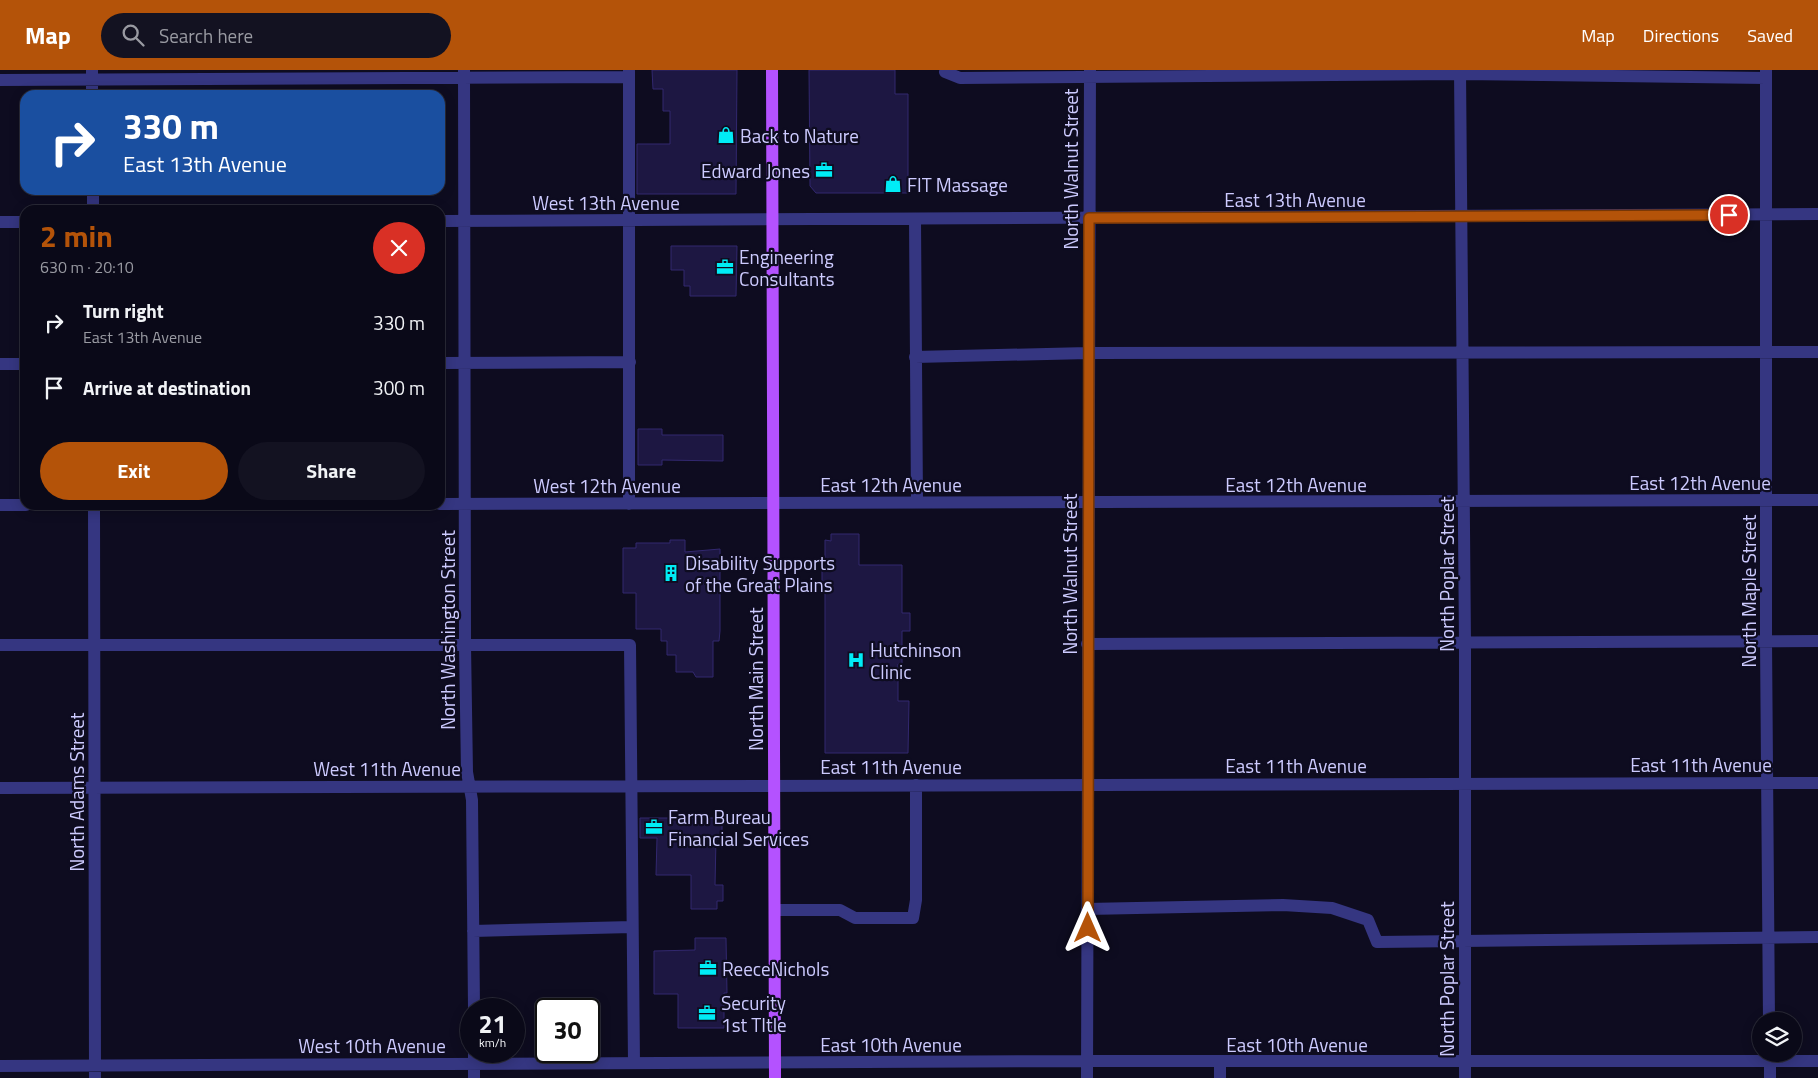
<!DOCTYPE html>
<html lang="en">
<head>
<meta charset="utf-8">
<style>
	:root { --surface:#0a0918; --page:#131221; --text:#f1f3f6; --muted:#999aa2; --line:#2a2a37; --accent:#b45309 }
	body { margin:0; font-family:"Titillium Web",sans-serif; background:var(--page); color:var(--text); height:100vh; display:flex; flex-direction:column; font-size:19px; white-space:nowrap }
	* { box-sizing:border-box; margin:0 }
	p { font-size:16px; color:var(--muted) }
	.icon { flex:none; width:28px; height:28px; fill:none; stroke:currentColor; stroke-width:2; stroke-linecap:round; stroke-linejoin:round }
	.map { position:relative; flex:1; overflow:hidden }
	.panel { position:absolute; left:20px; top:135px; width:425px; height:305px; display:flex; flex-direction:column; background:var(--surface); border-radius:15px; box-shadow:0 2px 12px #0003,0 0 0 1px var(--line) }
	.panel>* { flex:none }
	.banner { position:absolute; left:20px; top:20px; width:425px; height:105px; border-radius:15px; box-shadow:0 2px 12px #0003,0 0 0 1px var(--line); background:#1a4fa0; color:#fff; overflow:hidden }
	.buttons { position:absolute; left:1752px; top:942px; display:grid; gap:10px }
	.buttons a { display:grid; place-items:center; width:50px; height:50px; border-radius:50%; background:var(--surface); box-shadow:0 2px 12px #0003,0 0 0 1px var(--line); font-size:25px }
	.speed { position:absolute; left:460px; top:928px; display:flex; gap:10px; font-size:25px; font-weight:700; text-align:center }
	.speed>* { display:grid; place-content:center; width:65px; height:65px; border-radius:50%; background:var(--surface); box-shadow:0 2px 12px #0003,0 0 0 1px var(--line); line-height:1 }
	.speed small { font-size:12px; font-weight:400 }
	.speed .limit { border:2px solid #111; border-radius:8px; background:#fff; color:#111 }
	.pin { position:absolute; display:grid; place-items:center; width:42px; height:42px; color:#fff; margin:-21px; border:2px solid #fff; border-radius:50%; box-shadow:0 1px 5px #0007 }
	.me { position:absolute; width:55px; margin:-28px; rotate:0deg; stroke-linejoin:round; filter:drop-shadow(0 0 4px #0008) }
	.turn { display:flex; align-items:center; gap:18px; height:105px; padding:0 20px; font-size:22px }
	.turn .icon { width:65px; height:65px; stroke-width:2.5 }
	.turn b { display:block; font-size:35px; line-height:42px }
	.round { display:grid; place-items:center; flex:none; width:52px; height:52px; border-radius:26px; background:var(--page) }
	.overview { display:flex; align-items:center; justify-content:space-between; height:85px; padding:0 20px }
	h1 { font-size:30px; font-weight:700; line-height:38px; color:var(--accent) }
	.cta { display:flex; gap:10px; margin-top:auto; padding:10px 20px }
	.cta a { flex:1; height:58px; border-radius:30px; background:var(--accent); color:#fff; font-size:20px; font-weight:700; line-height:58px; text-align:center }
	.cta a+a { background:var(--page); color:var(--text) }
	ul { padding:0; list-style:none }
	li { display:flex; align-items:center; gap:15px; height:65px; padding:0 20px }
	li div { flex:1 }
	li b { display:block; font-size:19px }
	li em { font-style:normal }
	header { display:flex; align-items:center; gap:30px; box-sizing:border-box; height:70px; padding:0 25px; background:var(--accent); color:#fff }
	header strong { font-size:24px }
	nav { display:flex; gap:28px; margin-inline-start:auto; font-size:18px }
	.search { width:350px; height:45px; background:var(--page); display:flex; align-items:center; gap:12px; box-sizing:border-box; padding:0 18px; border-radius:28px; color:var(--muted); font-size:19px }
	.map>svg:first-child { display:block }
	.building { fill:#1d1742; stroke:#32286f }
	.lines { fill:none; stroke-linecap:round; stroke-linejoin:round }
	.minor { stroke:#353681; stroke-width:12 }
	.major { stroke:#b452ff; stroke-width:12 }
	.route-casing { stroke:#753606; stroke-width:12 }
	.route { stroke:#b45309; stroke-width:9 }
	.labels { text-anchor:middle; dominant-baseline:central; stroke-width:4.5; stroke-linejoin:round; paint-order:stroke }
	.poi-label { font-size:19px; fill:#cdcbff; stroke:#0e0c20; text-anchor:start }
	.street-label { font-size:19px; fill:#cdcbff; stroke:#0e0c20 }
</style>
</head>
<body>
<header>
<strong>Map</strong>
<div class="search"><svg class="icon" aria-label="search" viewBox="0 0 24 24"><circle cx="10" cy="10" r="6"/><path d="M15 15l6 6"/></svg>Search here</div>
<nav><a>Map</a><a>Directions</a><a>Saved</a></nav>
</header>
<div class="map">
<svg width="1818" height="1008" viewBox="0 0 1818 1008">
	<rect width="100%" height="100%" fill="#0e0c20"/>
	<path class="building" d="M 652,0 L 737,0 L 736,124 L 637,124 L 637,74 L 670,74 L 670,41 L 663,41 L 663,19 L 653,19 Z
		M 809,0 L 895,0 L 895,24 L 908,24 L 908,123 L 816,123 L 810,116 Z
		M 671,176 L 737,176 L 736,226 L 690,226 L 690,216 L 684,216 L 684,200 L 671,200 Z
		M 638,359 L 662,359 L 662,365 L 723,365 L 723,391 L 662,390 L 662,395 L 638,395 Z
		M 831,464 L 859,464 L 859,495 L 902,495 L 902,543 L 910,543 L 910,561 L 902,561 L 902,594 L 898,594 L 898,631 L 909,631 L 908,683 L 825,683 L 825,515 L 822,515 L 822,495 L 825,495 L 825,470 L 831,471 Z
		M 670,470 L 685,470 L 685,482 L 720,479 L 720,561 L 719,571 L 713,571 L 713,607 L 696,607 L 693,602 L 676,602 L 676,585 L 667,585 L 667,571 L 661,571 L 661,559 L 636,559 L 636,523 L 623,523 L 623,478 L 636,478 L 636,473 L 670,473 Z
		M 640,748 L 722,748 L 722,769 L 716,769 L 715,815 L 723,815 L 723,831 L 717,831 L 717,839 L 691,839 L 691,805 L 656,805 L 657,768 L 640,768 Z
		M 695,868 L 726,868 L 727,923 L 724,923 L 724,958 L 678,958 L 678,924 L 654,924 L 654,881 L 695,880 Z"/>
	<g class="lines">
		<path class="minor" d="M 92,0 L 92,25
			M 464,0 L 465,575 L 467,702 L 472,730 L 474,939
			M 1460,0 L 1465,573 L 1465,1008
			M 1766,0 L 1766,571 L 1769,951
			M 629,1 L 629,434
			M 945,2 L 960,8 L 1460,4 L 1766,8
			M 0,10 L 629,7
			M 93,120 L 93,140
			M 915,150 L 917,432
			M 440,151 L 1818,144
			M 0,152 L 25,152
			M 915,287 L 1088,283 L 1818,282
			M 440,293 L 630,292
			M 0,294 L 25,294
			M 440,434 L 1818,430
			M 0,435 L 26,435
			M 94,435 L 95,1008
			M 1087,574 L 1818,571
			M 0,575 L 630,575 L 634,993
			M 0,718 L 1818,713
			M 1087,839 L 1283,835 L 1332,838 L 1368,850 L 1377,872 L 1818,867
			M 775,840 L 840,840 L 855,848 L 913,848 L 916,830 L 916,715
			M 473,861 L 632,857
			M 1770,984 L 1770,1008
			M 1220,992 L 1220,1008
			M 0,996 L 1087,991 L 1818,991
			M 474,1008 L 474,981
			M 1087,1008 L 1090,0"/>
		<path class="major" d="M 772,0 L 775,1008"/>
	</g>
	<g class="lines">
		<g class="route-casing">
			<path id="route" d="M 1088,858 L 1089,148 L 1729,145"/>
		</g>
		<use href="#route" class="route"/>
	</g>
	<defs>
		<g id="shop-bare" transform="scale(1.35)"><path d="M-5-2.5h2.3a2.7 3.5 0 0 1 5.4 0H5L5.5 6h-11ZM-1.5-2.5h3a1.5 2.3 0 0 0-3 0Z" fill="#00ecf6" stroke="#0e0c20" stroke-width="2.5" paint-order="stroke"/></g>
		<g id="office-bare" transform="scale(1.35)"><path d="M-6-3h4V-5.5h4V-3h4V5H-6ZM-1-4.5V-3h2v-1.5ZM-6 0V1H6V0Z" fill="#00ecf6" stroke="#0e0c20" stroke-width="2.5" paint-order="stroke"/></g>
		<g id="building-bare" transform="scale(1.35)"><path d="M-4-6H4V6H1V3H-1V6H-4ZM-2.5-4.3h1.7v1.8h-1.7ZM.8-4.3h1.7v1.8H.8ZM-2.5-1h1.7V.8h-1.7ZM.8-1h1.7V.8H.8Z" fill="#00ecf6" stroke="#0e0c20" stroke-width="2.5" paint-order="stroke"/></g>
		<g id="hospital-bare" transform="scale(1.35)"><path d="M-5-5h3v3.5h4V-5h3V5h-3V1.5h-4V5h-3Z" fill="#00ecf6" stroke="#0e0c20" stroke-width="2.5" paint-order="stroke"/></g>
	</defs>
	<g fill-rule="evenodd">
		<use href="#shop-bare" x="726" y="65"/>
		<use href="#office-bare" x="824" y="100"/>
		<use href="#shop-bare" x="893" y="114"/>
		<use href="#office-bare" x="725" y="197"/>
		<use href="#building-bare" x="671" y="503"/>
		<use href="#hospital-bare" x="856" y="590"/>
		<use href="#office-bare" x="654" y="757"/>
		<use href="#office-bare" x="708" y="898"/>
		<use href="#office-bare" x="707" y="943"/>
	</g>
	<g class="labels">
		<g class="poi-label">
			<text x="740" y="65">Back to Nature</text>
			<text x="810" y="100" text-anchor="end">Edward Jones</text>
			<text x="907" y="114">FIT Massage</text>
			<text x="739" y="186">Engineering<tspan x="739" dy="22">Consultants</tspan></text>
			<text x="685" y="492">Disability Supports<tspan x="685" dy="22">of the Great Plains</tspan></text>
			<text x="870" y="579">Hutchinson<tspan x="870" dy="22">Clinic</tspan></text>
			<text x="668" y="746">Farm Bureau<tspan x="668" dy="22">Financial Services</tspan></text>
			<text x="722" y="898">ReeceNichols</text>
			<text x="721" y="932">Security<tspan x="721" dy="22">1st TItle</tspan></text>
		</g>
		<g class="street-label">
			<text transform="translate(1070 99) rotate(-90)">North Walnut Street</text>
			<text x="1295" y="129">East 13th Avenue</text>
			<text x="606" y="132">West 13th Avenue</text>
			<text x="1700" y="412">East 12th Avenue</text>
			<text x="891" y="414">East 12th Avenue</text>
			<text x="1296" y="414">East 12th Avenue</text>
			<text x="607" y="415">West 12th Avenue</text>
			<text transform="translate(1069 504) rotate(-90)">North Walnut Street</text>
			<text transform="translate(1446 504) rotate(-90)">North Poplar Street</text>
			<text transform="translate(1748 521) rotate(-90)">North Maple Street</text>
			<text transform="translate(447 560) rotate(-90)">North Washington Street</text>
			<text transform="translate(755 609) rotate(-90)">North Main Street</text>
			<text x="1701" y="694">East 11th Avenue</text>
			<text x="1296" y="695">East 11th Avenue</text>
			<text x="891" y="696">East 11th Avenue</text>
			<text x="387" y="698">West 11th Avenue</text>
			<text transform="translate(76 722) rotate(-90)">North Adams Street</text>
			<text transform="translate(1446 909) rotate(-90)">North Poplar Street</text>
			<text x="891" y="974">East 10th Avenue</text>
			<text x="1297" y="974">East 10th Avenue</text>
			<text x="372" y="975">West 10th Avenue</text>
		</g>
	</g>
</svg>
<div class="buttons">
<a><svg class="icon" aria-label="layers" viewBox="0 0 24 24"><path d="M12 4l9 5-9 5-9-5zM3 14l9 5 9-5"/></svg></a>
</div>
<div class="speed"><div>21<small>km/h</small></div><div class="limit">30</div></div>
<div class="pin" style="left:1729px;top:145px;background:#d93025"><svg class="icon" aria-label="arrive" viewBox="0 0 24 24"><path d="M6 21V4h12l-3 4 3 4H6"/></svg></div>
<svg class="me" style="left:1088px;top:858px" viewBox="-20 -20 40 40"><path d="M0-17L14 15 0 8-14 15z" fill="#b45309" stroke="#fff" stroke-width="4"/></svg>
<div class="banner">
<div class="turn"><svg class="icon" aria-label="right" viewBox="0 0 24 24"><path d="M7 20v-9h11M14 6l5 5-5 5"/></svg><div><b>330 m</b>East 13th Avenue</div></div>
</div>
<section class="panel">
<div class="overview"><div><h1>2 min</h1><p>630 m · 20:10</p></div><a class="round" style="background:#d93025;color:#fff"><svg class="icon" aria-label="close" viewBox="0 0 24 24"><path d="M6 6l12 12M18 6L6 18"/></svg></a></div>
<ul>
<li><svg class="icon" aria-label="right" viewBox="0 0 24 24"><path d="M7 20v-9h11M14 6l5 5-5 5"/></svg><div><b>Turn right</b><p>East 13th Avenue</p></div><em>330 m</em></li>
<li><svg class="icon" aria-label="arrive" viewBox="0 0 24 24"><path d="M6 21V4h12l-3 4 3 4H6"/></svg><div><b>Arrive at destination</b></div><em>300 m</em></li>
</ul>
<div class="cta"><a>Exit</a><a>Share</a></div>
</section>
</div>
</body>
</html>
